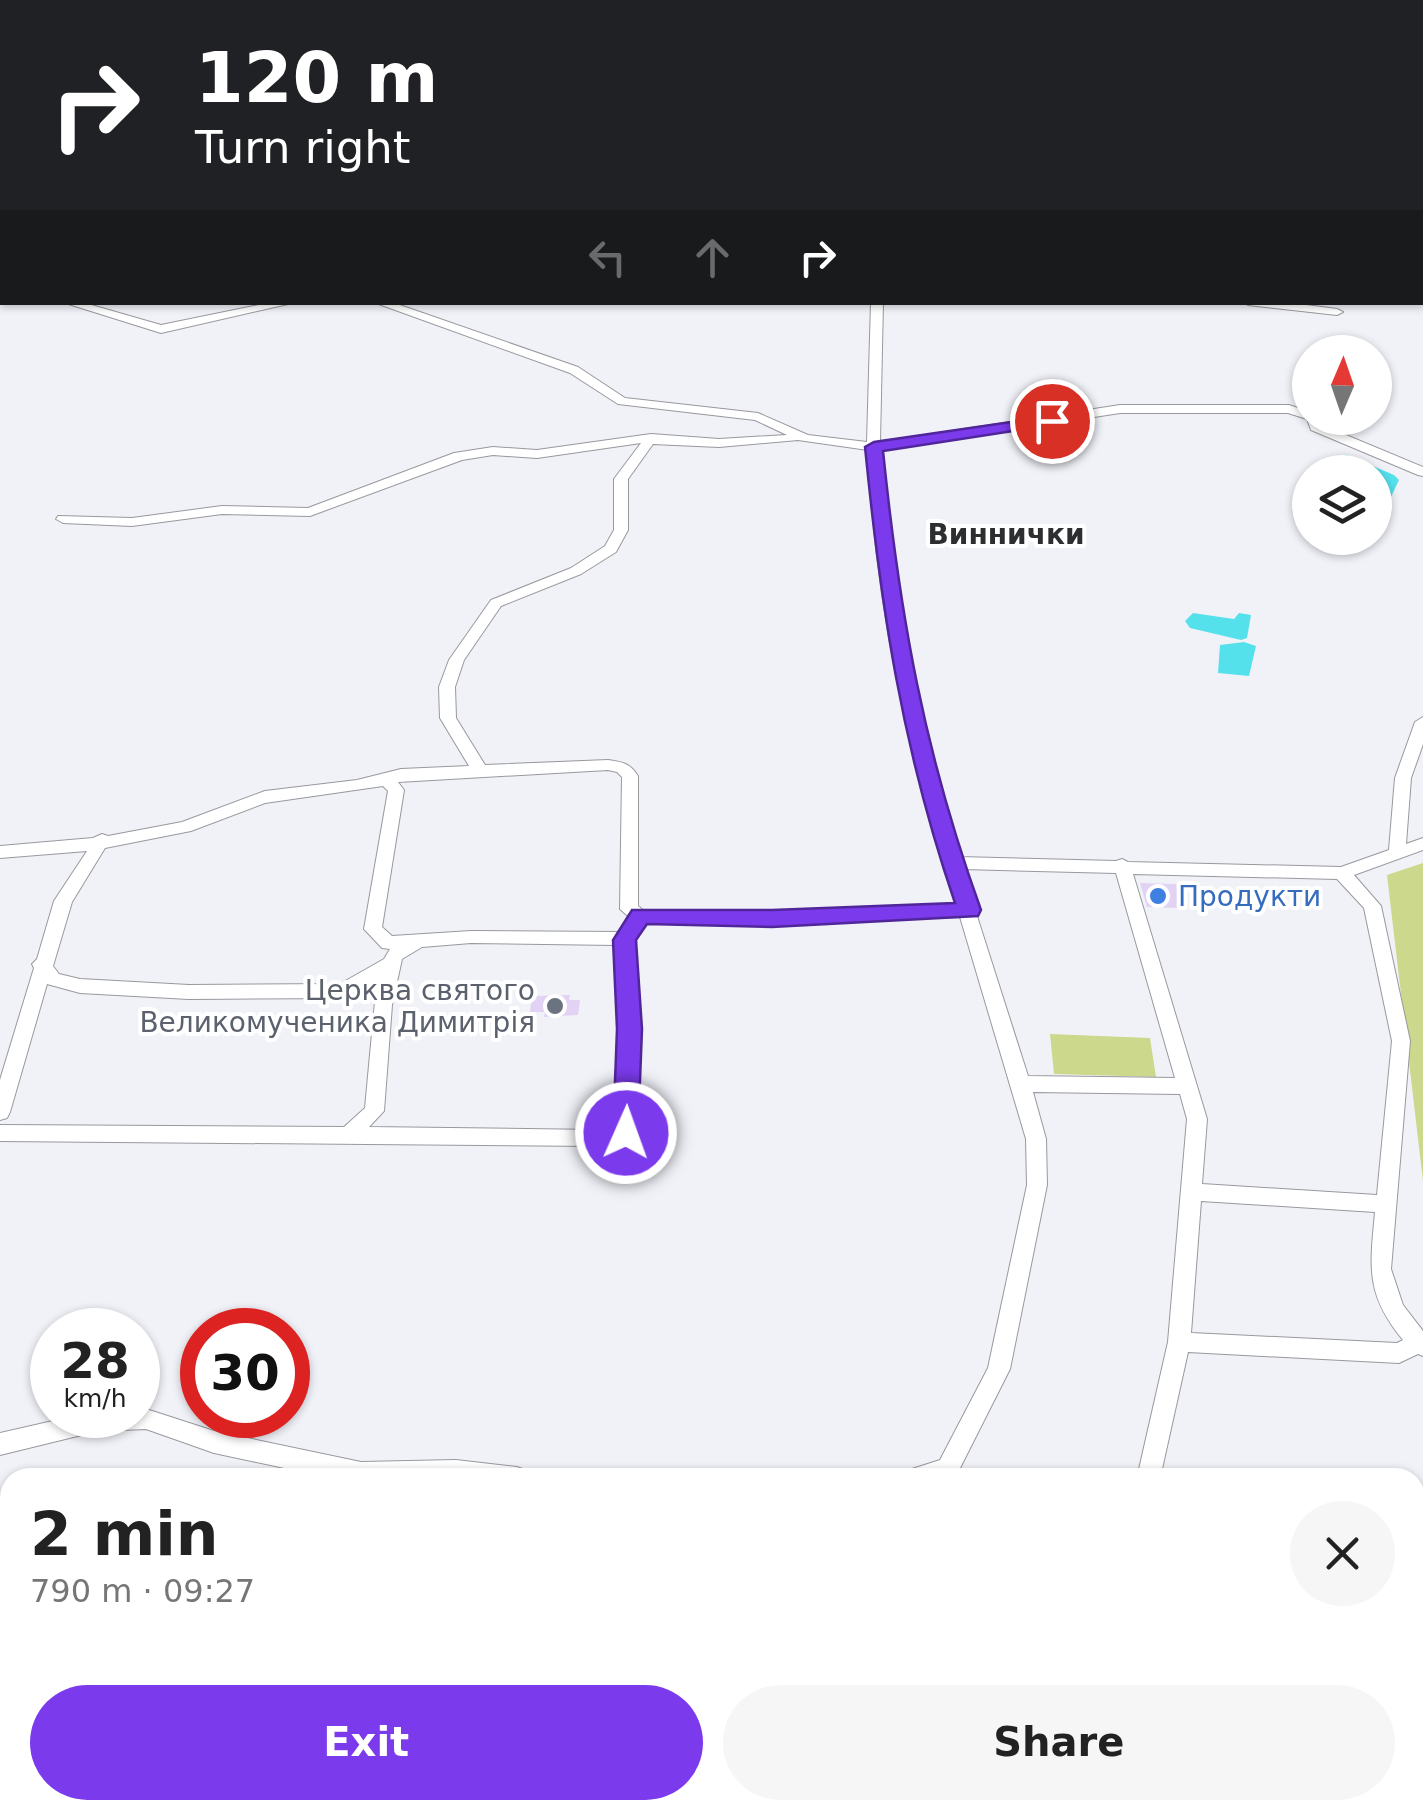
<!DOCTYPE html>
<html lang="en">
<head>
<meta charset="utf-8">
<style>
	:root { --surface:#fff; --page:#f6f6f6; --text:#222; --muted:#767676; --accent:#7c3aed }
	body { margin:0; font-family:"DejaVu Sans",sans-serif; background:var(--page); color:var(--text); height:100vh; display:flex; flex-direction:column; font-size:38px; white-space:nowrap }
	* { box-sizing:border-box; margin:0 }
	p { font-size:32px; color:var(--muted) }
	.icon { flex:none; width:55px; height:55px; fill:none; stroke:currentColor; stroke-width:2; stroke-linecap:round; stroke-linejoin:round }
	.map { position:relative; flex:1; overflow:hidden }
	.side { position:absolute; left:0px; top:1468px; width:1425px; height:352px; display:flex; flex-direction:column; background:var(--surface); border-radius:30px 30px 0 0; box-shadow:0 2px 8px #0004 }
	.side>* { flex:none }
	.banner { position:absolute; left:0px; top:0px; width:1425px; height:305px; box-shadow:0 2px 8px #0004; background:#202124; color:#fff; overflow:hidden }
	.needle { width:65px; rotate:2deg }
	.tools { position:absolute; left:1292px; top:335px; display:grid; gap:20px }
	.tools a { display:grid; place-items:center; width:100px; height:100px; border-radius:50%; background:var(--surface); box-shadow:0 2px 8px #0004; font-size:50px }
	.speed { position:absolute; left:30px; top:1308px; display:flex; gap:20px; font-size:50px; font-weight:700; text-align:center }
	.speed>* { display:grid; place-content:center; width:130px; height:130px; border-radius:50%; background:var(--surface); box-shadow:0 2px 8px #0004; line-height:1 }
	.speed small { font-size:25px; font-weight:400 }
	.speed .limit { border:15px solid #d22; background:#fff; color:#111 }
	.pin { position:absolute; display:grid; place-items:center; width:85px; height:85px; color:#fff; margin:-42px; border:5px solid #fff; border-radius:50%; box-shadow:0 2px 10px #0007 }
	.me { position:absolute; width:110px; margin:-55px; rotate:2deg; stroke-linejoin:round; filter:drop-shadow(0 0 8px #0008) }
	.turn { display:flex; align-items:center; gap:35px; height:210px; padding:0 30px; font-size:45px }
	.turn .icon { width:130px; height:130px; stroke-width:2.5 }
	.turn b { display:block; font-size:70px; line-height:85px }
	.lanes { display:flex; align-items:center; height:95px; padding:0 30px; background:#0003; justify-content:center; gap:50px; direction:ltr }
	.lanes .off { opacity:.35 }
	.round { display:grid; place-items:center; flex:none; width:105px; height:105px; border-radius:52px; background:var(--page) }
	.overview { display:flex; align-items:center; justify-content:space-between; height:170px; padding:0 30px }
	h1 { font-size:60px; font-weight:600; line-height:75px }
	.primary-button { display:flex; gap:20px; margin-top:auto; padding:20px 30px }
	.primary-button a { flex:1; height:115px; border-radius:60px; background:var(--accent); color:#fff; font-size:40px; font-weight:600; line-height:115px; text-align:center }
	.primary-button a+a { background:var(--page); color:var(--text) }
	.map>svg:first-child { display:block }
	.green { fill:#ccd88c }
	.water { fill:#54e1ec }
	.building { fill:#e2d3f4 }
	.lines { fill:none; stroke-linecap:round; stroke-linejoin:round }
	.minor-casing { stroke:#97999e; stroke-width:2 }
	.minor { fill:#fff; fill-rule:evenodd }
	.route { fill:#7c3aed; stroke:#51269a; stroke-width:2.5 }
	.shop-dot { fill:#3f7fe0; stroke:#fff; stroke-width:4 }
	.worship-dot { fill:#6b7280; stroke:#fff; stroke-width:4 }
	.labels { text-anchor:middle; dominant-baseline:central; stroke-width:8; stroke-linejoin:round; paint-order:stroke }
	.far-quarter-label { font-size:28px; font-weight:bold; fill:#2d2e30; stroke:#fff }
	.shop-label { font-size:28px; fill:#366cbe; stroke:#fff; text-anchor:start }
	.worship-label { font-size:28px; fill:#5b616d; stroke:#fff; text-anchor:end }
</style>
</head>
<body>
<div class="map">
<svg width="1423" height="1818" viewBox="0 0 1423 1818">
	<rect width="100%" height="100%" fill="#f1f2f8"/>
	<path class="green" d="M 1423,863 L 1423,1181 L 1387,875 Z
		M 1050,1034 L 1150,1038 L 1156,1077 L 1054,1074 Z
		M 10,1762 L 10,1810 L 111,1810 L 111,1818 L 0,1818 L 0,1765 Z"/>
	<path class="water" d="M 1338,455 L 1347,455 L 1394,475 L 1399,480 L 1390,499 L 1375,494 L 1375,472 L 1335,472 Z
		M 1193,613 L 1234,619 L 1239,613 L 1251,615 L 1247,638 L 1241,640 L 1190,628 L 1185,621 Z
		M 1244,642 L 1256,646 L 1249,676 L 1218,673 L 1220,645 Z
		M 10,1623 L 10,1727 L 0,1729 L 0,1644 Z
		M 374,1810 L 725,1810 L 724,1818 L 371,1818 Z"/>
	<path class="building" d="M 1140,883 L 1176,884 L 1181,908 L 1147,907 Z
		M 570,995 L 569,1000 L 580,1000 L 578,1015 L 544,1017 L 545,1012 L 530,1012 L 532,996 Z"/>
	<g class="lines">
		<g class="minor-casing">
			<path id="minor" d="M 224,0 L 235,0 L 236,2 L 226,2 Z
				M 1422,158 L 1423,158 L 1423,164 L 1422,164 Z
				M 0,204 L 2,204 L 2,210 L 0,210 Z
				M 0,258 L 2,258 L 2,265 L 0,265 Z
				M 62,302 L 81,302 L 161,325 L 273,302 L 297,302 L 161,333 Z
				M 373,302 L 391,302 L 578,367 L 625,398 L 758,413 L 808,435 L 867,442 L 871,302 L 883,302 L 880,442 L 1120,405 L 1289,405 L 1310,412 L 1310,418 L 1319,418 L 1322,425 L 1423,467 L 1423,476 L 1418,475 L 1311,430 L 1307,419 L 1288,413 L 1120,413 L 881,450 C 889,590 916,724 959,857 L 1116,861 L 1122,859 L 1128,862 L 1341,867 L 1389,850 L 1395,778 L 1415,722 L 1423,717 L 1423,744 L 1411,778 L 1406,844 L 1423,838 L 1423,850 L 1354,875 L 1381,906 L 1410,1041 L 1391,1269 L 1403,1305 L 1423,1331 L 1423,1356 L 1418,1354 L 1399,1363 L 1188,1352 L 1160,1478 L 1137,1478 L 1168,1342 L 1187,1119 L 1180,1094 L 1033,1092 L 1046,1139 L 1047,1185 L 1010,1369 L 955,1478 L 906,1478 L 909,1470 L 940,1460 L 988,1368 L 1027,1185 L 1026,1139 L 960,917 L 773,924 L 645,922 L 634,940 L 638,1029 L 635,1133 L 632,1139 L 599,1146 L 0,1141 L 0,1125 L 344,1127 L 365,1108 L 377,980 L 343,998 L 189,999 L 80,993 L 47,984 L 10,1112 L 7,1118 L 0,1120 L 0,1080 L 34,968 L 32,964 L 37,959 L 54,901 L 87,851 L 0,858 L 0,846 L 93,838 L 102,834 L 108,836 L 182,822 L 265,791 L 357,780 L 401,769 L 469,766 L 440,718 L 439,687 L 449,660 L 491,600 L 571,568 L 605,546 L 614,530 L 614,479 L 641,443 L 537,458 L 493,455 L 462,460 L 310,516 L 222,514 L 132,526 L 63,523 L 56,519 L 58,516 L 132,518 L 222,506 L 308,508 L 454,453 L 493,447 L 537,450 L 651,434 L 719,439 L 787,435 L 755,420 L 618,404 L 570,373 ZM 798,440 L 868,450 C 876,613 908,749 956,904 L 773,912 L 643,910 L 638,906 L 638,776 C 630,763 622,762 608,760 L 485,765 L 456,718 L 455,687 L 464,660 L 501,606 L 581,574 L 616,552 L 628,530 L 628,479 L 653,444 L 719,447 ZM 608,770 L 617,772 L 622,777 L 620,909 L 630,918 L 620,932 L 471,931 L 392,936 L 382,927 L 404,790 L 398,782 ZM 383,786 L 388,791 L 364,929 L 382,948 L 390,949 L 384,959 L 340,984 L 189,985 L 80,979 L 59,974 L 53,966 L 72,902 L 105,848 L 191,831 L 265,803 ZM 963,869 L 1116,873 L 1175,1078 L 1028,1076 L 976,913 L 978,910 ZM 1133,874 L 1337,879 L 1364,908 L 1392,1041 L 1377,1195 L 1202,1184 L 1207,1119 ZM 471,943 L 616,945 L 620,1029 L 615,1127 L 599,1130 L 369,1127 L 384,1111 L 392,1005 L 402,959 L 422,947 ZM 1201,1201 L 1375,1212 C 1370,1267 1365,1294 1403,1340 L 1397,1343 L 1191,1333 Z
				M 1243,302 L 1283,302 L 1337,309 L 1343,312 L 1337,315 L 1248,305 Z
				M 138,1409 L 146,1409 L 214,1431 L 361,1462 L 456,1460 L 517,1467 L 525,1470 L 528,1478 L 331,1478 L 214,1453 L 146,1429 L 98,1431 L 0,1455 L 0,1433 L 79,1415 L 138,1415 Z
				M 1415,1557 L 1423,1558 L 1423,1582 L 1415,1581 Z
				M 729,1810 L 755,1810 L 753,1818 L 727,1818 Z"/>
		</g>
		<use href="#minor" class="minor"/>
	</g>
	<path class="route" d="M 1052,416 L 1061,421 L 1058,424 L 883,451 C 900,617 924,752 981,910 L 978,916 L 772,927 L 647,924 L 636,940 L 642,1029 L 638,1133 L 626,1144 L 616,1141 L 613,1133 L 617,1029 L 613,940 L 632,910 L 772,910 L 955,903 C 902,748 881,609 865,447 L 874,442 Z"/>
	<circle class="shop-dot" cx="1158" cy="896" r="10"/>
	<circle class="worship-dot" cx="555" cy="1006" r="10"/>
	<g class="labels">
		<g class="far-quarter-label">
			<text x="1006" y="534">Виннички</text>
		</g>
		<g class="shop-label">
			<text x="1178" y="896">Продукти</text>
		</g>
		<g class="worship-label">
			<text x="535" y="990">Церква святого<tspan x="535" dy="32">Великомученика Димитрія</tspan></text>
		</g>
	</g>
</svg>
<div class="tools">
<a><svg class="needle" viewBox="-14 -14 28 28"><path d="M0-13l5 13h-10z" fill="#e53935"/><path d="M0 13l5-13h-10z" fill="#767676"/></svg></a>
<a><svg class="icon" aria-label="layers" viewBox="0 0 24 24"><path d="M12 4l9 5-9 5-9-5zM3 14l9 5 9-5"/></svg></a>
</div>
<div class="speed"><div>28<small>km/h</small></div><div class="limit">30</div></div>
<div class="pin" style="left:1052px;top:421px;background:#d93025"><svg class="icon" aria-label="arrive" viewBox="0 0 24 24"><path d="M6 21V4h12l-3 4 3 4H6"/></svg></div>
<svg class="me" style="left:626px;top:1133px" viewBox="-20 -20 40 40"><circle r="17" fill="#7c3aed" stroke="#fff" stroke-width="3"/><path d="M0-11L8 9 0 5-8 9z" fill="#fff"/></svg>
<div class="banner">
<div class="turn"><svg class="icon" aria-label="right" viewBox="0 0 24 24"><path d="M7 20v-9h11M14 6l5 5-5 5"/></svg><div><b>120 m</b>Turn right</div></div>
<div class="lanes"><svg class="icon off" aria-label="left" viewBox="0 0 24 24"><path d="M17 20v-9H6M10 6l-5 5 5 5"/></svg><svg class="icon off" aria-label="ahead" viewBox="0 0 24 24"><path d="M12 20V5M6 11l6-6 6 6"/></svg><svg class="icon" aria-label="right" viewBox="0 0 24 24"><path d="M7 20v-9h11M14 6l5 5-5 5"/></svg></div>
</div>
<section class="side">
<div class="overview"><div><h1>2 min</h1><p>790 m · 09:27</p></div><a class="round"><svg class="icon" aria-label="close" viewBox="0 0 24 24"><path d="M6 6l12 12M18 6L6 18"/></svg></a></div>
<div class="primary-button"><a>Exit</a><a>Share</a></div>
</section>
</div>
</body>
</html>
